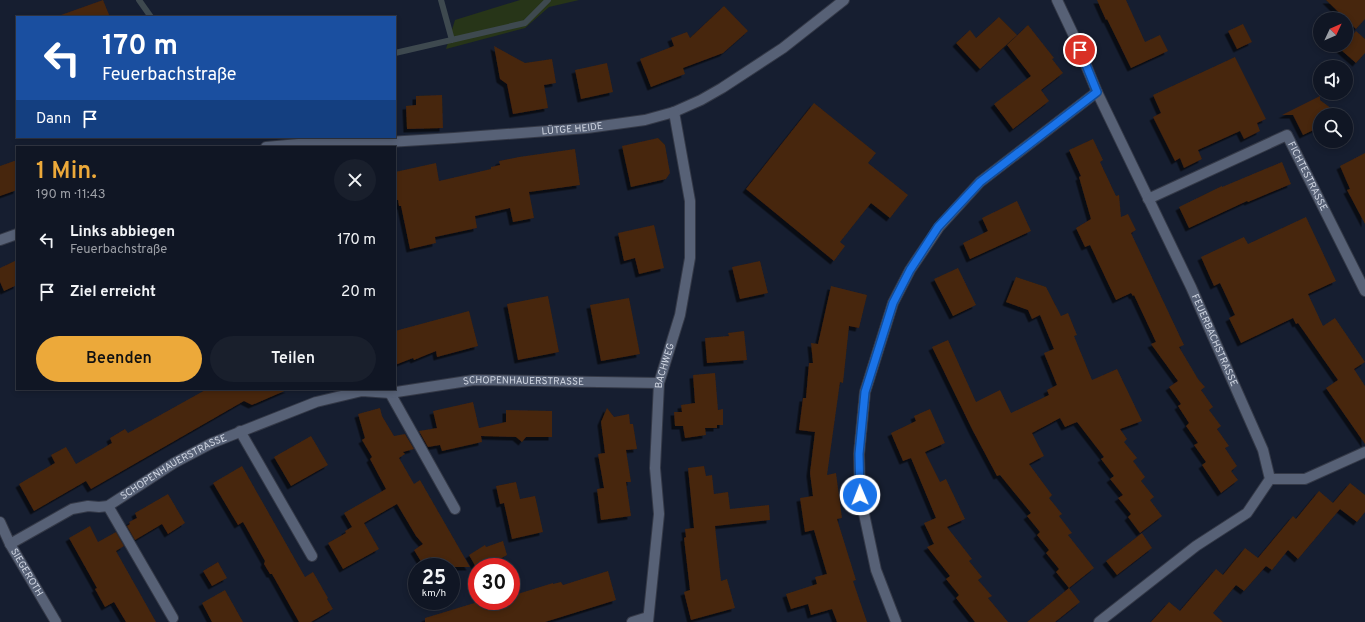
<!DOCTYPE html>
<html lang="de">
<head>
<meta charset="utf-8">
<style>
	:root { --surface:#101624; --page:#191f2c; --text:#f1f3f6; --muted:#9c9fa6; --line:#303541; --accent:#eca93a }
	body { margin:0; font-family:Overpass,sans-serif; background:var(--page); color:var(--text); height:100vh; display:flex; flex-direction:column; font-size:15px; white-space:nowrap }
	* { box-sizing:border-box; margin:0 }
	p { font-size:13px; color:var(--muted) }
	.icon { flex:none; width:22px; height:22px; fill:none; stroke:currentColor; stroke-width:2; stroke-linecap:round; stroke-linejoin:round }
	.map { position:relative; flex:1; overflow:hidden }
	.details { position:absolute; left:16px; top:146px; width:380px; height:244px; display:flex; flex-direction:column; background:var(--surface); border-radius:0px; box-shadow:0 2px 6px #0003,0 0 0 1px var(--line) }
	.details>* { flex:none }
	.guide { position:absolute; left:16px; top:16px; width:380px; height:122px; border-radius:0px; box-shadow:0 2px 6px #0003,0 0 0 1px var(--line); background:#1a4fa0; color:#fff; overflow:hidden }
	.needle { width:26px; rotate:46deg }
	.buttons { position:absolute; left:1313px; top:12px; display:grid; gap:8px }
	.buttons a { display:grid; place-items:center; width:40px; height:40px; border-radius:50%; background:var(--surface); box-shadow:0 2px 6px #0003,0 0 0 1px var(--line); font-size:20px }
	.speed { position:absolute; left:408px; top:558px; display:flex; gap:8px; font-size:20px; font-weight:700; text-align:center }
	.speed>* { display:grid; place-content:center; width:52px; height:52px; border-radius:50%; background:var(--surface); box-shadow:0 2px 6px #0003,0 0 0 1px var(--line); line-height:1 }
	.speed small { font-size:10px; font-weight:400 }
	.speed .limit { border:6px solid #d22; background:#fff; color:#111 }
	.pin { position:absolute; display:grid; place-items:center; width:34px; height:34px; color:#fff; margin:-17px; border:2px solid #fff; border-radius:50%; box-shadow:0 1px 4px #0007 }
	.me { position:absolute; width:44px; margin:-22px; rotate:359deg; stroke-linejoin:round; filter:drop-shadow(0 0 3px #0008) }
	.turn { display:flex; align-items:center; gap:14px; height:84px; padding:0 20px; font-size:18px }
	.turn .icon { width:52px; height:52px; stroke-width:2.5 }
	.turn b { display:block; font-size:28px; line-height:34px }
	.then { display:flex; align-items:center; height:38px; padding:0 20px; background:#0003; gap:8px; font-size:15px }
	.round { display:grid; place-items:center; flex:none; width:42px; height:42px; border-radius:21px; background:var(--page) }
	.overview { display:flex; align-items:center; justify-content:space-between; height:68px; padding:0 20px }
	h1 { font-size:24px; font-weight:600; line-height:30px; color:var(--accent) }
	.action { display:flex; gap:8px; margin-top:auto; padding:8px 20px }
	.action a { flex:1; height:46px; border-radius:24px; background:var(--accent); color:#111; font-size:16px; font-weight:600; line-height:46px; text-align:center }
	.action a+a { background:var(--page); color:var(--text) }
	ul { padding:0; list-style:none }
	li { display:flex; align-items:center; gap:12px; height:52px; padding:0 20px }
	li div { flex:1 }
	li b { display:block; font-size:15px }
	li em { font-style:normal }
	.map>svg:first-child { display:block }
	.green { fill:#273518 }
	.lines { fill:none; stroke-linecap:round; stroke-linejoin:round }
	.stream { stroke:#3e494f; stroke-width:6 }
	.building { fill:#46250d; filter:url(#shadow) }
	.street-casing { stroke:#343947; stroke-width:12 }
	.street { stroke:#576176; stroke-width:10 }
	.route-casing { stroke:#114b97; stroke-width:10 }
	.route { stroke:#1a73e8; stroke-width:7 }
	.labels { text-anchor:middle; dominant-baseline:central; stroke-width:4; stroke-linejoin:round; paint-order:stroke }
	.street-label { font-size:10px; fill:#cfd5e1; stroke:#161e30 }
</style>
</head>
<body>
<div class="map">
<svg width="1365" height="622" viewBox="0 0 1365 622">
	<defs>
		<filter id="shadow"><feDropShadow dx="-3.5" dy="3.5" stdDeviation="0" flood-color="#0009"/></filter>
	</defs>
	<rect width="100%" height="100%" fill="#161e30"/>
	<path class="green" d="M 520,0 L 579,0 L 549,7 L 525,28 L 446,49 L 455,20 Z"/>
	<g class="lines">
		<path class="stream" d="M 139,0 L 151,17
			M 441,0 L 452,40
			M 395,53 L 525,23 L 548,0"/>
	</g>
	<path class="building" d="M 103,0 L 110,17 L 62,17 L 61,15 Z
		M 1097,0 L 1126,0 L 1145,42 L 1160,35 L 1168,51 L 1131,68 L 1107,19 L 1106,20 Z
		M 1326,0 L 1365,0 L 1365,19 L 1356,29 Z
		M 724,6 L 748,31 L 723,53 L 683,68 L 685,74 L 651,87 L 640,59 L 674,46 L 671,38 L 687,32 L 690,38 Z
		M 999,17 L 1017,35 L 980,69 L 956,43 L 970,30 L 976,38 Z
		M 1243,24 L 1252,42 L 1237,49 L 1228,31 Z
		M 1028,25 L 1054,58 L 1052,59 L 1063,73 L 1041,90 L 1049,101 L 1013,129 L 994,104 L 1031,76 L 1007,45 Z
		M 1356,31 L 1365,39 L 1365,53 L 1356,63 L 1340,49 L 1344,45 L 1346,45 L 1346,43 Z
		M 494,46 L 525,63 L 552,59 L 556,83 L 544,85 L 548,108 L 513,114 L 507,84 L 500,79 Z
		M 1235,57 L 1266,119 L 1257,123 L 1260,131 L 1244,139 L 1240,131 L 1198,150 L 1202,159 L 1184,168 L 1180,158 L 1175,161 L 1153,117 L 1161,113 L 1153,95 Z
		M 607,63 L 613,92 L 581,99 L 575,70 Z
		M 442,95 L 443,128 L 407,129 L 406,106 L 416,105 L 416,96 Z
		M 1320,96 L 1320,100 L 1340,115 L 1320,115 L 1320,127 L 1303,135 L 1293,115 L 1282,115 Z
		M 814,103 L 876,153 L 868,163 L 908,195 L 890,218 L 871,203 L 840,242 L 845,246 L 834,261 L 746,189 Z
		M 658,138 L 665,145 L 670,173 L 666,179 L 631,187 L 622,146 Z
		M 1093,139 L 1103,160 L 1100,162 L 1116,196 L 1119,195 L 1121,217 L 1128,214 L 1136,230 L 1131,233 L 1184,345 L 1179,347 L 1198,379 L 1205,387 L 1201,390 L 1213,407 L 1209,410 L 1221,426 L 1217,429 L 1229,446 L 1225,448 L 1237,466 L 1231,471 L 1238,480 L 1221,493 L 1202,465 L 1206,462 L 1194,445 L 1198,443 L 1186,426 L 1189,423 L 1178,406 L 1181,404 L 1169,387 L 1178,381 L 1151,344 L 1156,342 L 1134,295 L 1133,296 L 1131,293 L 1116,300 L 1090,245 L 1085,247 L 1076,228 L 1091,219 L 1079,177 L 1081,176 L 1069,150 Z
		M 575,149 L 580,185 L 529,192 L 534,218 L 513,222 L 510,208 L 475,216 L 477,228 L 435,237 L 436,243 L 410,249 L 401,206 L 399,206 L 398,200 L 395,200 L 395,172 L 436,163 L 439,181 L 491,169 L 491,167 L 500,165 L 499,161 L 519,157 Z
		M 1365,153 L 1365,224 L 1347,190 L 1350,189 L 1340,166 Z
		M 17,160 L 17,190 L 0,196 L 0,166 Z
		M 1282,162 L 1291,184 L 1248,202 L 1247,201 L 1189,228 L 1179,207 L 1222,186 L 1222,187 Z
		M 1017,201 L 1031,231 L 970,259 L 963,243 L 988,231 L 982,218 Z
		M 1306,217 L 1336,281 L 1308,294 L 1323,326 L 1335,318 L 1365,362 L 1354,369 L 1365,386 L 1365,444 L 1326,388 L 1338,380 L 1298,323 L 1296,324 L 1293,318 L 1241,343 L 1229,318 L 1235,315 L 1220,283 L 1214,286 L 1201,257 L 1244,237 L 1248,244 Z
		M 654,225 L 664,268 L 639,274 L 635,258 L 624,261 L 618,233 Z
		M 17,260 L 17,285 L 4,291 L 0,282 L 0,268 Z
		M 760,261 L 768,293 L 740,299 L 732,267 Z
		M 958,268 L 976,305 L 953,316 L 934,279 Z
		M 1016,277 L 1046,287 L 1061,316 L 1068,313 L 1077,335 L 1074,336 L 1092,380 L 1117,369 L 1142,421 L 1120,429 L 1127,439 L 1124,442 L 1137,458 L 1133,461 L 1145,477 L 1141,481 L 1154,497 L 1150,500 L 1162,516 L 1140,533 L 1128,517 L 1131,514 L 1118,498 L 1123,495 L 1110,479 L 1114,476 L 1101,459 L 1104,457 L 1077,422 L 1065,427 L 1060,418 L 1032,433 L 1044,456 L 1029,464 L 1052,495 L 1049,498 L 1062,514 L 1059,516 L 1072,533 L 1068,535 L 1094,568 L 1069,588 L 1056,572 L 1059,569 L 1046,553 L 1049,550 L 1037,535 L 1040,532 L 1027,516 L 1031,513 L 1000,475 L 997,476 L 973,431 L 932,347 L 948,340 L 976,402 L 1000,390 L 1011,413 L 1049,395 L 1047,390 L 1057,385 L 1044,353 L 1054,349 L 1040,315 L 1032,319 L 1028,310 L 1006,302 Z
		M 831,286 L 867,295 L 859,328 L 849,326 L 843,383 L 840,382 L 827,475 L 836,473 L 842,518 L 837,519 L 856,580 L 853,581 L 867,622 L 837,622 L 832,609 L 811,615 L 808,604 L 791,609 L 786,594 L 817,584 L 815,577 L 827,574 L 814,530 L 805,532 L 800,498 L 813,496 L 810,473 L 815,432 L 799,430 L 803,398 L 806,398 L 809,363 L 813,363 L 811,343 L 818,344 Z
		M 548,296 L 559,352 L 518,360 L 507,304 Z
		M 629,298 L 640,354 L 601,361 L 590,305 Z
		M 469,311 L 478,346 L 437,357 L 436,351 L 414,360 L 413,358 L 395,365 L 395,331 Z
		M 744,331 L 747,360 L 707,363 L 705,338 L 729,336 L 728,333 Z
		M 715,373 L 718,410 L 723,409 L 723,425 L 717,425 L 717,428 L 705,428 L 706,435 L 685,438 L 683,426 L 675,426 L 674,412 L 682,412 L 681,405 L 695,403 L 693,375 Z
		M 207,389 L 289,389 L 252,405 L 244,401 L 91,489 L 86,481 L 34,511 L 19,484 L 55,463 L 51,455 L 66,447 L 76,464 L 112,443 L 110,438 L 125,429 L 128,433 Z
		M 473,402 L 479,428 L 506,422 L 506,410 L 552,411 L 552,437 L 526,437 L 522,442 L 516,437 L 481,436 L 482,442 L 442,451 L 440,445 L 428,447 L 419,431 L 437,428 L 433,411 Z
		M 380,408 L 382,416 L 394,436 L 405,434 L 414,449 L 403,452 L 405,454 L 399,458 L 414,484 L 420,480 L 470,567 L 441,567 L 436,558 L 433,560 L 431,557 L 422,563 L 414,550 L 423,544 L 416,536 L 397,504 L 364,523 L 379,549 L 343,569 L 328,543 L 346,533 L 345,531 L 352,527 L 344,513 L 386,489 L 370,459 L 372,457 L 362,440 L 365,438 L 358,414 Z
		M 607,408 L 614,417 L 629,414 L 630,424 L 633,424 L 637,449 L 626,450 L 631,482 L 626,482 L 631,516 L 601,520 L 597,489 L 604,488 L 598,454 L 605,453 L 601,422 Z
		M 930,409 L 945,443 L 925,452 L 940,482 L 946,479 L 965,519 L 947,527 L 972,559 L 969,561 L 982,577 L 978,580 L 992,596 L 988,598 L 1008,622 L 975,622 L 956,598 L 959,595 L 946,579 L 950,576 L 927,547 L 934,544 L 924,523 L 936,518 L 911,458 L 903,461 L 891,433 L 916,421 L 914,416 Z
		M 311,436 L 328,465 L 291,486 L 274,457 Z
		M 242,466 L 305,577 L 313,572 L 328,598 L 327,599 L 333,609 L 311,622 L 299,622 L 272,574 L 270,574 L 264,564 L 265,561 L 243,522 L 238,525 L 213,483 Z
		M 704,466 L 706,476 L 712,475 L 714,494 L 728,492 L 730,509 L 769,505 L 770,520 L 715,526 L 721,581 L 727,579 L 735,608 L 691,620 L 684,592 L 690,590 L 684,538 L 686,537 L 685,529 L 694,528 L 688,468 Z
		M 516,482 L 520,499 L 535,496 L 543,532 L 512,539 L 504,503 L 500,504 L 496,486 Z
		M 1350,483 L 1365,495 L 1365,512 L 1357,522 L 1340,509 L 1298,559 L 1288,550 L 1272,570 L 1266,566 L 1244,591 L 1236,585 L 1213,613 L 1223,622 L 1151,622 L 1169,602 L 1180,611 L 1216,569 L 1223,575 L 1245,548 L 1258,558 L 1293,516 L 1296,519 L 1319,491 L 1333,503 Z
		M 168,494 L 185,523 L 168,534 L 162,524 L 135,540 L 127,526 L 130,524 L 129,522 L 137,518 L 135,513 Z
		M 90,526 L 98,542 L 116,532 L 124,546 L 116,551 L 156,622 L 126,622 L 114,602 L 105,607 L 95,589 L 97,588 L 69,538 Z
		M 1142,533 L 1152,548 L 1117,575 L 1106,561 Z
		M 503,541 L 507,555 L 486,567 L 477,567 L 477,569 L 469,555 L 485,545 L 486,547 Z
		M 218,562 L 227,578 L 212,586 L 203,571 Z
		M 608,571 L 616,600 L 545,622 L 425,622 L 425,618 L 481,601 L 511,601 L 511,596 L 553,583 L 553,584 L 561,582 L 563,585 Z
		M 1069,588 L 1080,602 L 1055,622 L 1027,622 Z
		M 225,590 L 243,622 L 212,622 L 202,603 Z"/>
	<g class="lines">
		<g class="street-casing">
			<g id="street">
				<path id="s1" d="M 1057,0 L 1074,36 L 1097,92 L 1191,287 L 1263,450 L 1270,479 L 1247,513 L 1196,546 L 1099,622"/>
				<path id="s2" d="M 266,147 L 331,141 L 388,142 L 454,138 L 587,128 L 645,120 L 674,112 L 701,100 L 722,88 L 783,48 L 844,0"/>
				<path id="s3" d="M 1148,199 L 1287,135 L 1365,291"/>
				<path d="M 0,240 L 17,234"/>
				<path d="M 390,393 L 455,509"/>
				<path d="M 240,431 L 312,556"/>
				<path d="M 1270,479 L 1305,479 L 1365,452"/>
				<path d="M 108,506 L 173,618"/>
				<path id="s4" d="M 0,522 L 10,544 L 56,622"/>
				<path id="s5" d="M 10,544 L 72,509 L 88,506 L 99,507 L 108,506 L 174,463 L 212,443 L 316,402 L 362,391 L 390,393 L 474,380 L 659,383"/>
				<path d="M 632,622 L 648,617"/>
				<path id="s6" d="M 648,622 L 659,514 L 655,468 L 659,383 L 680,315 L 690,258 L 690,201 L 674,112"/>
				<path d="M 896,622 L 876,570 L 860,495 L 859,454 L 865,392 L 893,303 L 910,270 L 939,227 L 980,182 L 1097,92"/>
			</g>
		</g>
		<use href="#street" class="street"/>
	</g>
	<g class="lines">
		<g class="route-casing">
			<path id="route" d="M 860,495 L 859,454 L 865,392 L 893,303 L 910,270 L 938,227 L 980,182 L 1097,92 L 1080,50"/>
		</g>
		<use href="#route" class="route"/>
	</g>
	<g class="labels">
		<g class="street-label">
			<text stroke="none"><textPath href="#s2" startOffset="307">LÜTGE HEIDE</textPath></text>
			<text stroke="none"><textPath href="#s3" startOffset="199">FICHTESTRASSE</textPath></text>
			<text stroke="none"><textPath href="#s1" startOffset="375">FEUERBACHSTRASSE</textPath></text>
			<text stroke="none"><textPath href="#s6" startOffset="258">BACHWEG</textPath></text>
			<text stroke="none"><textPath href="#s5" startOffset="551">SCHOPENHAUERSTRASSE</textPath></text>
			<text stroke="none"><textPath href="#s5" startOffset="184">SCHOPENHAUERSTRASSE</textPath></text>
			<text stroke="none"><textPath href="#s4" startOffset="57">SIEGEROTH</textPath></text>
		</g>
	</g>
</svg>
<div class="buttons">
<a><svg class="needle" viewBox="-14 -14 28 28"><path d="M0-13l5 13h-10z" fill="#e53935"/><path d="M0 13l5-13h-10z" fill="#9c9fa6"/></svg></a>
<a><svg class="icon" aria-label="sound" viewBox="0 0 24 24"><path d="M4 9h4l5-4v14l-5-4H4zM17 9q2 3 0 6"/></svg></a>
<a><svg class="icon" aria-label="search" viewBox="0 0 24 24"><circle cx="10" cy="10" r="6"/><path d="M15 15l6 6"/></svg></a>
</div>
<div class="speed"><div>25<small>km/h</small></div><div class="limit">30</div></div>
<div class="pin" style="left:1080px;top:50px;background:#d93025"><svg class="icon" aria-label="arrive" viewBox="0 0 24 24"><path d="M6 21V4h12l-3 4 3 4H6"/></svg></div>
<svg class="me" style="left:860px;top:495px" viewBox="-20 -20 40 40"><circle r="17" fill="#1a73e8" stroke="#fff" stroke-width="3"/><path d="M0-11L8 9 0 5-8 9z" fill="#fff"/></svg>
<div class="guide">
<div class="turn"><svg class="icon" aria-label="left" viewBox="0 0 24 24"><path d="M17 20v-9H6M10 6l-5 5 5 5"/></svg><div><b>170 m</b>Feuerbachstraße</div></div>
<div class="then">Dann<svg class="icon" aria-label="arrive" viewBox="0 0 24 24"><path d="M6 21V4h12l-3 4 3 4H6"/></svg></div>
</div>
<section class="details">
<div class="overview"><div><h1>1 Min.</h1><p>190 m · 11:43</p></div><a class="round"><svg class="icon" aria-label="close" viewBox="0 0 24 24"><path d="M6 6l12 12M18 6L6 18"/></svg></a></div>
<ul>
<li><svg class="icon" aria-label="left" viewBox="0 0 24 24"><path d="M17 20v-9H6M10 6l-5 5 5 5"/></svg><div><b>Links abbiegen</b><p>Feuerbachstraße</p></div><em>170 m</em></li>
<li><svg class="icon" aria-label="arrive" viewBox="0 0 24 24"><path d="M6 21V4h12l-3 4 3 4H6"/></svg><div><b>Ziel erreicht</b></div><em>20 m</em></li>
</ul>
<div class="action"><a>Beenden</a><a>Teilen</a></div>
</section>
</div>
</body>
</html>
